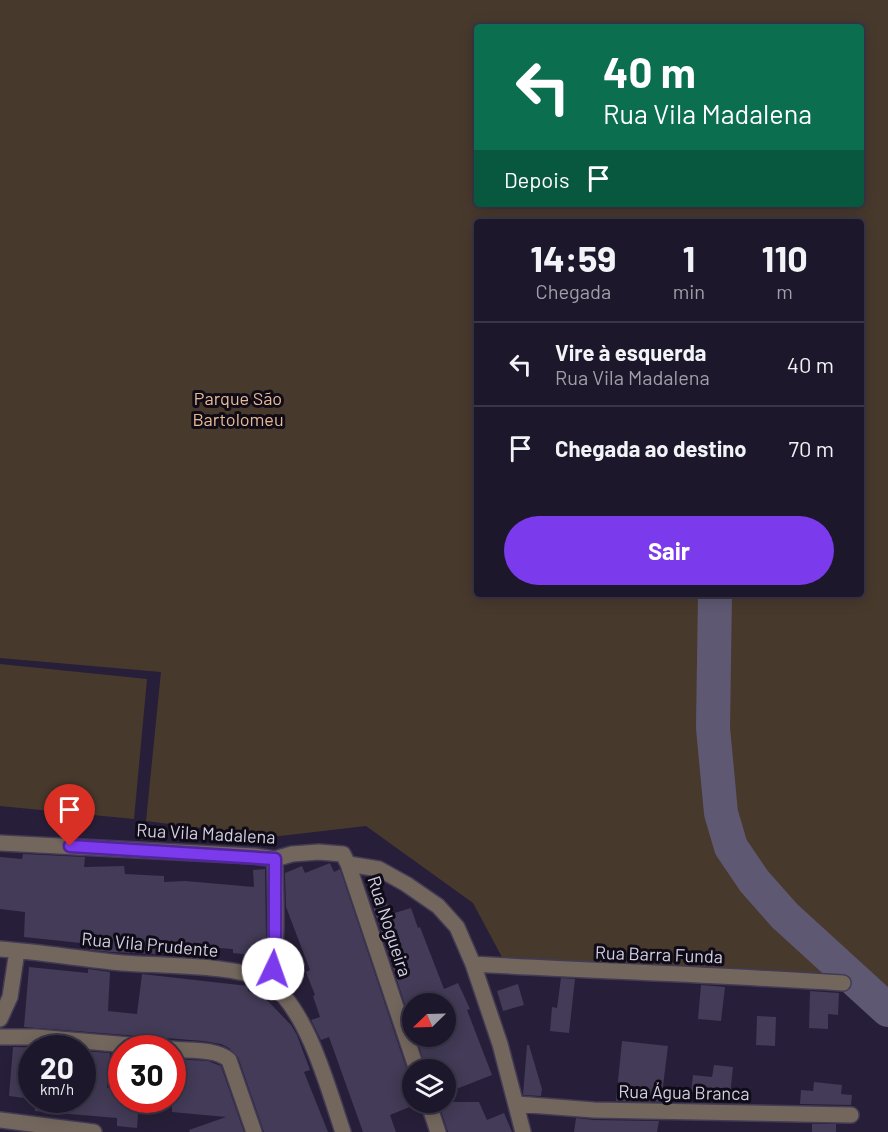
<!DOCTYPE html>
<html lang="pt">
<head>
<meta charset="utf-8">
<style>
	:root { --surface:#1d172b; --page:#2a2437; --text:#f1f3f6; --muted:#a09fa9; --line:#3b3647; --accent:#7c3aed }
	body { margin:0; font-family:Barlow,sans-serif; background:var(--page); color:var(--text); height:100vh; display:flex; flex-direction:column; font-size:22px; white-space:nowrap }
	* { box-sizing:border-box; margin:0 }
	p { font-size:20px; color:var(--muted) }
	.icon { flex:none; width:33px; height:33px; fill:none; stroke:currentColor; stroke-width:2; stroke-linecap:round; stroke-linejoin:round }
	.map { position:relative; flex:1; overflow:hidden }
	.side { position:absolute; left:474px; top:219px; width:390px; height:378px; display:flex; flex-direction:column; background:var(--surface); border-radius:6px; box-shadow:0 3px 15px #0003,0 0 0 2px var(--line) }
	.side>* { flex:none }
	.guide { position:absolute; left:474px; top:24px; width:390px; height:183px; border-radius:6px; box-shadow:0 3px 15px #0003,0 0 0 2px var(--line); background:#0b6e4f; color:#fff; overflow:hidden }
	.needle { width:39px; rotate:247deg }
	.fabs { position:absolute; left:402px; top:993px; display:grid; gap:12px }
	.fabs a { display:grid; place-items:center; width:54px; height:54px; border-radius:50%; background:var(--surface); box-shadow:0 3px 15px #0003,0 0 0 2px var(--line); font-size:30px }
	.speed { position:absolute; left:18px; top:1035px; display:flex; gap:12px; font-size:30px; font-weight:700; text-align:center }
	.speed>* { display:grid; place-content:center; width:78px; height:78px; border-radius:50%; background:var(--surface); box-shadow:0 3px 15px #0003,0 0 0 2px var(--line); line-height:1 }
	.speed small { font-size:15px; font-weight:400 }
	.speed .limit { border:9px solid #d22; background:#fff; color:#111 }
	.pin { position:absolute; display:grid; place-items:center; width:51px; height:51px; color:#fff; margin:-62px -26px; border-radius:50% 50% 50% 0; rotate:-45deg; box-shadow:0 0 6px #0007 }
	.pin .icon { rotate:45deg }
	.me { position:absolute; width:66px; margin:-33px; rotate:3deg; stroke-linejoin:round; filter:drop-shadow(0 0 4px #0008) }
	.turn { display:flex; align-items:center; gap:21px; height:126px; padding:0 30px; font-size:27px }
	.turn .icon { width:78px; height:78px; stroke-width:2.5 }
	.turn b { display:block; font-size:42px; line-height:51px }
	.then { display:flex; align-items:center; height:57px; padding:0 30px; background:#0003; gap:12px; font-size:22px }
	.eta { display:flex; justify-content:space-evenly; align-items:center; height:102px; text-align:center }
	.eta b { font-size:36px; font-weight:700; line-height:42px }
	.button { display:flex; gap:12px; margin-top:auto; padding:12px 30px }
	.button a { flex:1; height:69px; border-radius:36px; background:var(--accent); color:#fff; font-size:24px; font-weight:700; line-height:69px; text-align:center }
	ul { padding:0; list-style:none }
	li { display:flex; align-items:center; gap:18px; height:84px; padding:0 30px; border-top:2px solid var(--line) }
	li div { flex:1 }
	li b { display:block; font-size:22px }
	li em { font-style:normal }
	.map>svg:first-child { display:block }
	.green { fill:#48392d; fill-rule:evenodd }
	.lines { fill:none; stroke-linecap:round; stroke-linejoin:round }
	.river { stroke:#5f5873; stroke-width:34 }
	.building { fill:#433b57 }
	.minor-casing { stroke:#433b54; stroke-width:18 }
	.minor { stroke:#73675d; stroke-width:15 }
	.route-casing { stroke:#51269a; stroke-width:15 }
	.route { stroke:#7c3aed; stroke-width:10 }
	.labels { text-anchor:middle; dominant-baseline:central; stroke-width:6; stroke-linejoin:round; paint-order:stroke }
	.park-label { font-size:18px; fill:#e8bb94; stroke:#0f0b17 }
	.street-label { font-size:18px; fill:#d3cfe0; stroke:#0f0b17 }
</style>
</head>
<body>
<div class="map">
<svg width="888" height="1132" viewBox="0 0 888 1132">
	<rect width="100%" height="100%" fill="#271f39"/>
	<path class="green" d="M 0,0 L 888,0 L 888,987 L 503,959 L 473,903 L 366,826 L 271,837 L 146,821 L 161,672 L 0,658 ZM 477,27 L 861,27 L 861,204 L 477,204 ZM 477,222 L 861,222 L 861,594 L 477,594 Z
		M 0,664 L 147,679 L 134,819 L 0,806 Z"/>
	<g class="lines">
		<path class="river" d="M 715,594 L 713,728 L 721,813 L 731,847 L 754,881 L 785,916 L 888,1010"/>
	</g>
	<path class="building" d="M 23,854 L 85,857 L 84,867 L 124,866 L 125,874 L 164,876 L 164,882 L 185,881 L 254,887 L 253,870 L 265,869 L 266,937 L 265,943 L 263,943 L 262,956 L 233,953 L 233,949 L 190,946 L 190,948 L 163,946 L 162,951 L 157,951 L 157,954 L 111,952 L 90,950 L 90,944 L 24,937 L 25,912 L 0,909 L 0,857 L 22,859 Z
		M 330,863 L 334,872 L 340,869 L 408,1073 L 412,1078 L 412,1106 L 390,1115 L 396,1132 L 363,1132 L 329,1037 L 321,1040 L 311,1020 L 320,1017 L 313,996 L 315,995 L 306,972 L 310,970 L 286,907 L 285,873 L 302,866 L 305,873 Z
		M 381,887 L 391,914 L 411,908 L 418,928 L 420,927 L 444,989 L 458,983 L 470,1009 L 467,1010 L 492,1075 L 446,1093 L 446,1070 L 426,1070 L 416,1036 L 446,1036 L 446,1004 L 412,1004 L 412,1026 L 368,892 Z
		M 29,967 L 88,973 L 88,969 L 110,972 L 108,1011 L 137,1014 L 142,974 L 248,986 L 248,991 L 265,998 L 291,1025 L 297,1035 L 310,1070 L 304,1072 L 328,1132 L 264,1132 L 238,1057 L 229,1048 L 221,1044 L 203,1041 L 24,1027 Z
		M 561,978 L 575,979 L 569,1033 L 550,1031 L 552,1007 L 557,1008 Z
		M 518,984 L 524,1005 L 503,1011 L 497,991 Z
		M 701,985 L 725,987 L 721,1021 L 698,1019 Z
		M 810,991 L 839,993 L 838,1015 L 828,1014 L 828,1029 L 809,1028 Z
		M 757,1016 L 776,1017 L 775,1046 L 756,1045 Z
		M 622,1041 L 668,1046 L 661,1102 L 616,1101 Z
		M 527,1045 L 529,1045 L 542,1089 L 541,1096 L 523,1095 Z
		M 13,1047 L 56,1048 L 32,1048 L 32,1099 L 9,1096 Z
		M 82,1051 L 110,1053 L 107,1088 L 122,1089 L 122,1100 L 139,1100 L 137,1128 L 117,1126 L 117,1118 L 35,1111 L 35,1100 L 82,1100 Z
		M 172,1059 L 208,1061 L 221,1066 L 244,1132 L 190,1132 L 189,1130 L 226,1117 L 172,1112 Z
		M 714,1065 L 733,1067 L 730,1096 L 691,1092 L 693,1075 L 712,1077 Z
		M 814,1082 L 842,1085 L 841,1094 L 852,1095 L 851,1105 L 800,1104 L 801,1090 L 813,1091 Z
		M 438,1102 L 479,1102 L 487,1120 L 504,1113 L 512,1132 L 448,1132 Z
		M 576,1118 L 594,1120 L 659,1121 L 657,1132 L 574,1132 Z
		M 812,1124 L 836,1124 L 836,1132 L 812,1132 Z"/>
	<g class="lines">
		<g class="minor-casing">
			<path id="minor" d="M 0,843 L 255,856 L 275,859 L 292,854 L 319,852 L 343,854 L 348,864 L 379,869 L 406,884 L 438,906 L 457,927 L 473,964 L 500,1044 L 523,1132
				M 348,864 L 417,1070
				M 0,949 C 41,952 81,959 122,963 C 157,966 243,964 270,983 C 308,1011 328,1088 343,1132
				M 473,964 C 597,971 720,975 843,983
				M 270,983 C 279,943 275,900 275,859
				M 0,1019 L 10,997 L 17,951
				M 0,1037 L 36,1037 L 164,1048
				M 172,1049 C 189,1051 216,1048 229,1060 L 254,1132
				M 428,1102 L 438,1132
				M 517,1104 L 594,1110 L 851,1115
				M 0,1120 L 94,1132"/>
		</g>
		<use href="#minor" class="minor"/>
	</g>
	<g class="lines">
		<g class="route-casing">
			<path id="route" d="M 70,846 L 275,859 L 275,934 L 273,969"/>
		</g>
		<use href="#route" class="route"/>
	</g>
	<g class="labels">
		<g class="park-label">
			<text x="238" y="398">Parque São<tspan x="238" dy="21">Bartolomeu</tspan></text>
		</g>
		<g class="street-label">
			<text transform="translate(206 833) rotate(3)">Rua Vila Madalena</text>
			<text transform="translate(390 926) rotate(72)">Rua Nogueira</text>
			<text transform="translate(150 944) rotate(5)">Rua Vila Prudente</text>
			<text transform="translate(659 954) rotate(2)">Rua Barra Funda</text>
			<text transform="translate(684 1092) rotate(1)">Rua Água Branca</text>
		</g>
	</g>
</svg>
<div class="fabs">
<a><svg class="needle" viewBox="-14 -14 28 28"><path d="M0-13l5 13h-10z" fill="#e53935"/><path d="M0 13l5-13h-10z" fill="#a09fa9"/></svg></a>
<a><svg class="icon" aria-label="layers" viewBox="0 0 24 24"><path d="M12 4l9 5-9 5-9-5zM3 14l9 5 9-5"/></svg></a>
</div>
<div class="speed"><div>20<small>km/h</small></div><div class="limit">30</div></div>
<div class="pin" style="left:70px;top:846px;background:#d93025"><svg class="icon" aria-label="arrive" viewBox="0 0 24 24"><path d="M6 21V4h12l-3 4 3 4H6"/></svg></div>
<svg class="me" style="left:273px;top:969px" viewBox="-20 -20 40 40"><circle r="19" fill="#fff"/><path d="M0-13L10 11 0 6-10 11z" fill="#7c3aed"/></svg>
<div class="guide">
<div class="turn"><svg class="icon" aria-label="left" viewBox="0 0 24 24"><path d="M17 20v-9H6M10 6l-5 5 5 5"/></svg><div><b>40 m</b>Rua Vila Madalena</div></div>
<div class="then">Depois<svg class="icon" aria-label="arrive" viewBox="0 0 24 24"><path d="M6 21V4h12l-3 4 3 4H6"/></svg></div>
</div>
<section class="side">
<div class="eta">
<div><b>14:59</b><p>Chegada</p></div>
<div><b>1</b><p>min</p></div>
<div><b>110</b><p>m</p></div>
</div>
<ul>
<li><svg class="icon" aria-label="left" viewBox="0 0 24 24"><path d="M17 20v-9H6M10 6l-5 5 5 5"/></svg><div><b>Vire à esquerda</b><p>Rua Vila Madalena</p></div><em>40 m</em></li>
<li><svg class="icon" aria-label="arrive" viewBox="0 0 24 24"><path d="M6 21V4h12l-3 4 3 4H6"/></svg><div><b>Chegada ao destino</b></div><em>70 m</em></li>
</ul>
<div class="button"><a>Sair</a></div>
</section>
</div>
</body>
</html>
